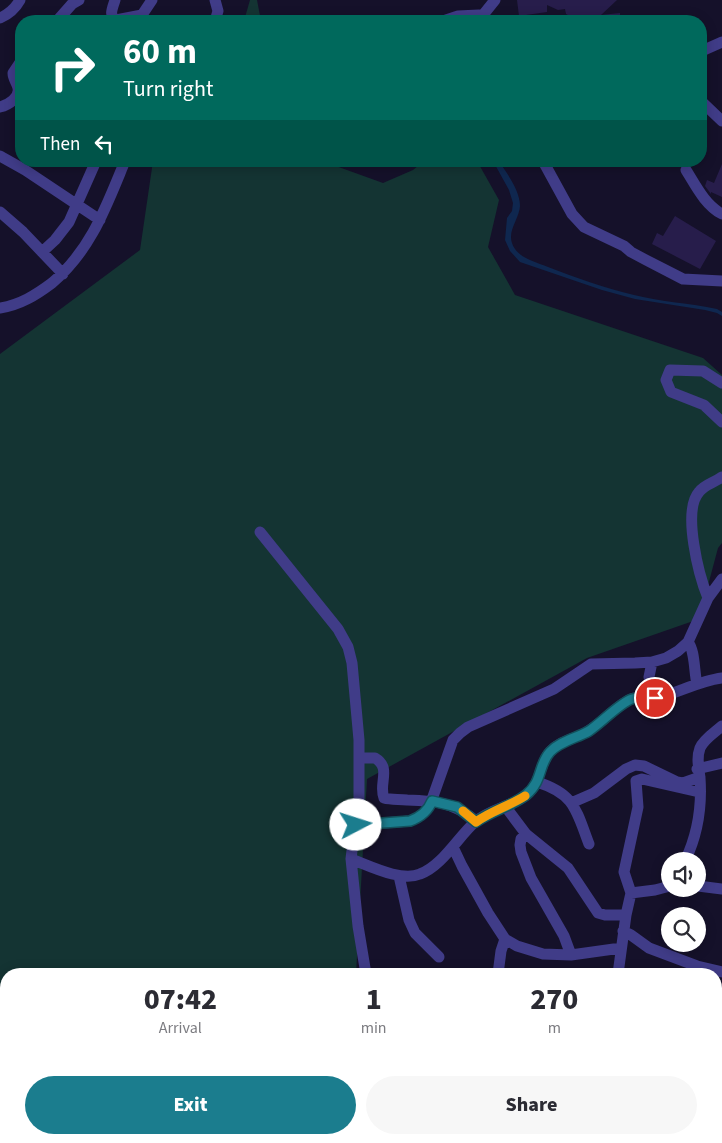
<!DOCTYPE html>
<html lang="en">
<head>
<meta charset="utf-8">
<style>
	:root { --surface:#fff; --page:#f7f7f7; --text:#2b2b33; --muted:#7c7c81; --accent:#1b7d8e }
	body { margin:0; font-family:"Source Sans 3",sans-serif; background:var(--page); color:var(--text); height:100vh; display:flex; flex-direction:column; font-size:19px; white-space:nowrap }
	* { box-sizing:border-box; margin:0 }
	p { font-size:16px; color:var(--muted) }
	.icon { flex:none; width:28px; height:28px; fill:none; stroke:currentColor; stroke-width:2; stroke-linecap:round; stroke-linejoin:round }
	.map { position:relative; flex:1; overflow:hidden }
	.sheet { position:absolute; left:0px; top:968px; width:722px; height:176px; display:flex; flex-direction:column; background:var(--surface); border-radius:20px 20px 0 0; box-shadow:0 2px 12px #0003 }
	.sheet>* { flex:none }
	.guide { position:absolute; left:15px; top:15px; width:692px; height:152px; border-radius:20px; box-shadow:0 2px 12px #0003; background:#00695c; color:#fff; overflow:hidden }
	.buttons { position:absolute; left:661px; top:852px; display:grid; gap:10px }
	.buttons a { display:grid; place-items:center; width:45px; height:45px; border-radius:50%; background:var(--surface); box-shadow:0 2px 12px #0003; font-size:25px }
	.pin { position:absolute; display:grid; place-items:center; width:42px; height:42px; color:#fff; margin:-21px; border:2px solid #fff; border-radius:50%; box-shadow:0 1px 5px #0007 }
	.me { position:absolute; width:55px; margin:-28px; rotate:85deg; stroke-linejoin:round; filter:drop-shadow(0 0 4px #0008) }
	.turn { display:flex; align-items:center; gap:18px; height:105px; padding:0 25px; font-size:22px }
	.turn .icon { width:65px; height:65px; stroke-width:2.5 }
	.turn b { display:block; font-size:35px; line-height:42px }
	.then { display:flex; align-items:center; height:48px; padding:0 25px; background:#0003; gap:10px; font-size:19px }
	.eta { display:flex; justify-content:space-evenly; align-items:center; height:85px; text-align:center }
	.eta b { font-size:30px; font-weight:800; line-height:35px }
	.primary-button { display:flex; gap:10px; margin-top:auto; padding:10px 25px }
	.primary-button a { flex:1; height:58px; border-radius:30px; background:var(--accent); color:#fff; font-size:20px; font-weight:800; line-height:58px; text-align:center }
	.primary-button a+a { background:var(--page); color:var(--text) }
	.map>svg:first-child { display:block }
	.green { fill:#143433 }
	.water { fill:#0f274f }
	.building { fill:#271d4b }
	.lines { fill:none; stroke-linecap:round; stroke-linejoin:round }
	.minor { stroke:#403c88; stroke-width:11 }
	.route-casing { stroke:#12515c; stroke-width:12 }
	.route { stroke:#1b7d8e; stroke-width:9 }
	.slow { stroke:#f59e0b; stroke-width:9 }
</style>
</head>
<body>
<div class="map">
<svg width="722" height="1143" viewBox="0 0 722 1143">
	<rect width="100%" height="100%" fill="#15112a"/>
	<path class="green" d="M 250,0 L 257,0 L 261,21 L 244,21 Z
		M 153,161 L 322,161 L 383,183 L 413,170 L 424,161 L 477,161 L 499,200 L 488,247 L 515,295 L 703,358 L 722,375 L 722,543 L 718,548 L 699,619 L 587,658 L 367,779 L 356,974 L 6,974 L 6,1138 L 377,1138 L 376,1143 L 0,1143 L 0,354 L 140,250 Z"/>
	<path class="water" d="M 493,161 L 499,161 C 507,174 520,190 520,206 C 519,221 504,233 515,249 C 522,259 536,262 548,267 C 576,278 605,288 634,295 C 661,302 690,303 717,309 L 722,312 L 722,316 L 717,313 L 705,310 L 635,299 L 602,290 L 520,262 L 510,251 L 505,240 L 507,218 L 512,211 L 513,203 L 509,190 Z"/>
	<path class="building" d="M 517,0 L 617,0 L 601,15 L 620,13 L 620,21 L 579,21 L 566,14 L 565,9 L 558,10 L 547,5 L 547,12 L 519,16 Z
		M 722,164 L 722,197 L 711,192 L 711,194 L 705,186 L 707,180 L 714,183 Z
		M 675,216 L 716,241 L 700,269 L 652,244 L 657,233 L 663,236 Z"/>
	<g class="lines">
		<path class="minor" d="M 115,0 C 113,7 108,16 116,20 L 142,15 L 152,0
			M 0,18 C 9,14 15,9 20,0
			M 57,21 L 72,4 L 79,0
			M 215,21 L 218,11 L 215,0
			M 443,21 L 458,16 L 479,15
			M 483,21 L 483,15 L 495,0
			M 701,53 L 704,50 L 722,42
			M 701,101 L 722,121
			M 0,107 C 8,105 20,98 18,88 C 17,83 13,79 13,73 L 21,61
			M 0,156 L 25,170 L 100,220
			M 543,161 L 572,214 L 584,227 L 624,246 L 631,252 L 646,260 L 683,279 L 722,281
			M 686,170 C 696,186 705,205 722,214
			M 0,212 L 23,232 L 63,274
			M 42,252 L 55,240 L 69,222 L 96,161
			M 0,308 C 20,305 36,295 52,283 C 91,250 106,207 125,161
			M 722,383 L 703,371 L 670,370 L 666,380 L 671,392 L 704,405 L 722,422
			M 260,532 L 338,629 L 348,647 L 352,663 L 359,740 L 359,807 L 353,842 L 351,859 L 358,926 L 366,974
			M 708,598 C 699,576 682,511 699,492 C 705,484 714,483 722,477
			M 688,642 C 695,650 694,672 697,684
			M 652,662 L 649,677 L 655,698
			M 360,758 L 375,758 C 392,768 378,784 384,798 C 391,800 399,799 407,800 C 436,801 453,802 476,821
			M 697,769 L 722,763
			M 537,782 C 575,794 576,810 589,844
			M 571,803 L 594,793 L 626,769 L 635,765 L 644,766 L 677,782 L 683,783 L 700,777
			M 505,806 L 526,834 L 568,868 L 598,913 L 605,915 L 626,915
			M 356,825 L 410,821 C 420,817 425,813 430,805 L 453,740 L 460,733 L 468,727 L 554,689 L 591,664 L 635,663 L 652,662 L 666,658 L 678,651 L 688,642 L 708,598 L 722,579
			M 526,834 L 521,839 L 520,845 L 521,852 L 531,878 L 564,936 L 571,955
			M 453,847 L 462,866 L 488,913 L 505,939 L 517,946 L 543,954 L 571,955 L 621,948
			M 351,859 C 370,866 401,882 420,874 C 442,866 458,837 475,822 C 490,809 510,807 525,796 C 542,783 538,767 549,753 C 558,741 576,739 588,731 C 603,723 616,705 631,699 C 638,696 645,700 653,699 C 676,694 698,681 722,678
			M 685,861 C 697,836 702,806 700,778 C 699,768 696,759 700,748 C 704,739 714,733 722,726
			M 399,876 L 409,920 L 415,933 L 439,957
			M 698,886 L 722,889
			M 631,893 L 655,890 L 670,886
			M 623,931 L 631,935 L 649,948 L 697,966 L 722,972
			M 498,974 L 501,951 L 505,939
			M 618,974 L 626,915 L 631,893 L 624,872 L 638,807 L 636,781 L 642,779 L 699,792
			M 716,1085 L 722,1080
			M 606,1138 C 616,1141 627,1143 636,1138
			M 385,1143 L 387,1138
			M 551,1143 L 566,1138"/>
	</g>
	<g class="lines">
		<g class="route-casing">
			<path id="route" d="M 356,825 L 410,821 C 421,817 428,811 432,801 L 457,807 L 476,822 C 491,811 512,806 526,795 C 543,781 538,765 550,752 C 560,741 577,738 589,731 C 601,723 621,702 632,699 C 639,697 647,699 655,698"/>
		</g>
		<use href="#route" class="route"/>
		<path class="slow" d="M 463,811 L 476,822 C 491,811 509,806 525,796"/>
	</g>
</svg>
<div class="buttons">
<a><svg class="icon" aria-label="sound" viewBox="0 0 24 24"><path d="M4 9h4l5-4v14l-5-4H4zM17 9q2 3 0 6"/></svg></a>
<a><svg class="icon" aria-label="search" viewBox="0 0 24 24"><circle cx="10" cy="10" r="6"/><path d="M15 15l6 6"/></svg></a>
</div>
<div class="pin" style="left:655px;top:698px;background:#d93025"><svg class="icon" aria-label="arrive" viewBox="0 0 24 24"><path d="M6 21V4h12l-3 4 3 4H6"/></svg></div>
<svg class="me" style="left:356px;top:825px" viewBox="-20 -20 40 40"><circle r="19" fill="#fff"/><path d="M0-13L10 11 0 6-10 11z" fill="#1b7d8e"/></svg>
<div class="guide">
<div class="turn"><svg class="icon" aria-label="right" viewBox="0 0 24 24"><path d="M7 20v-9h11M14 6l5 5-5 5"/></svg><div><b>60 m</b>Turn right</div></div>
<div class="then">Then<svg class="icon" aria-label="left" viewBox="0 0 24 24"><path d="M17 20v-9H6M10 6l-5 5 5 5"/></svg></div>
</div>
<section class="sheet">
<div class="eta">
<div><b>07:42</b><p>Arrival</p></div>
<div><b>1</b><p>min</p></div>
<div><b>270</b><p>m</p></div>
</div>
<div class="primary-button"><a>Exit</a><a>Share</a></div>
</section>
</div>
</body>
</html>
